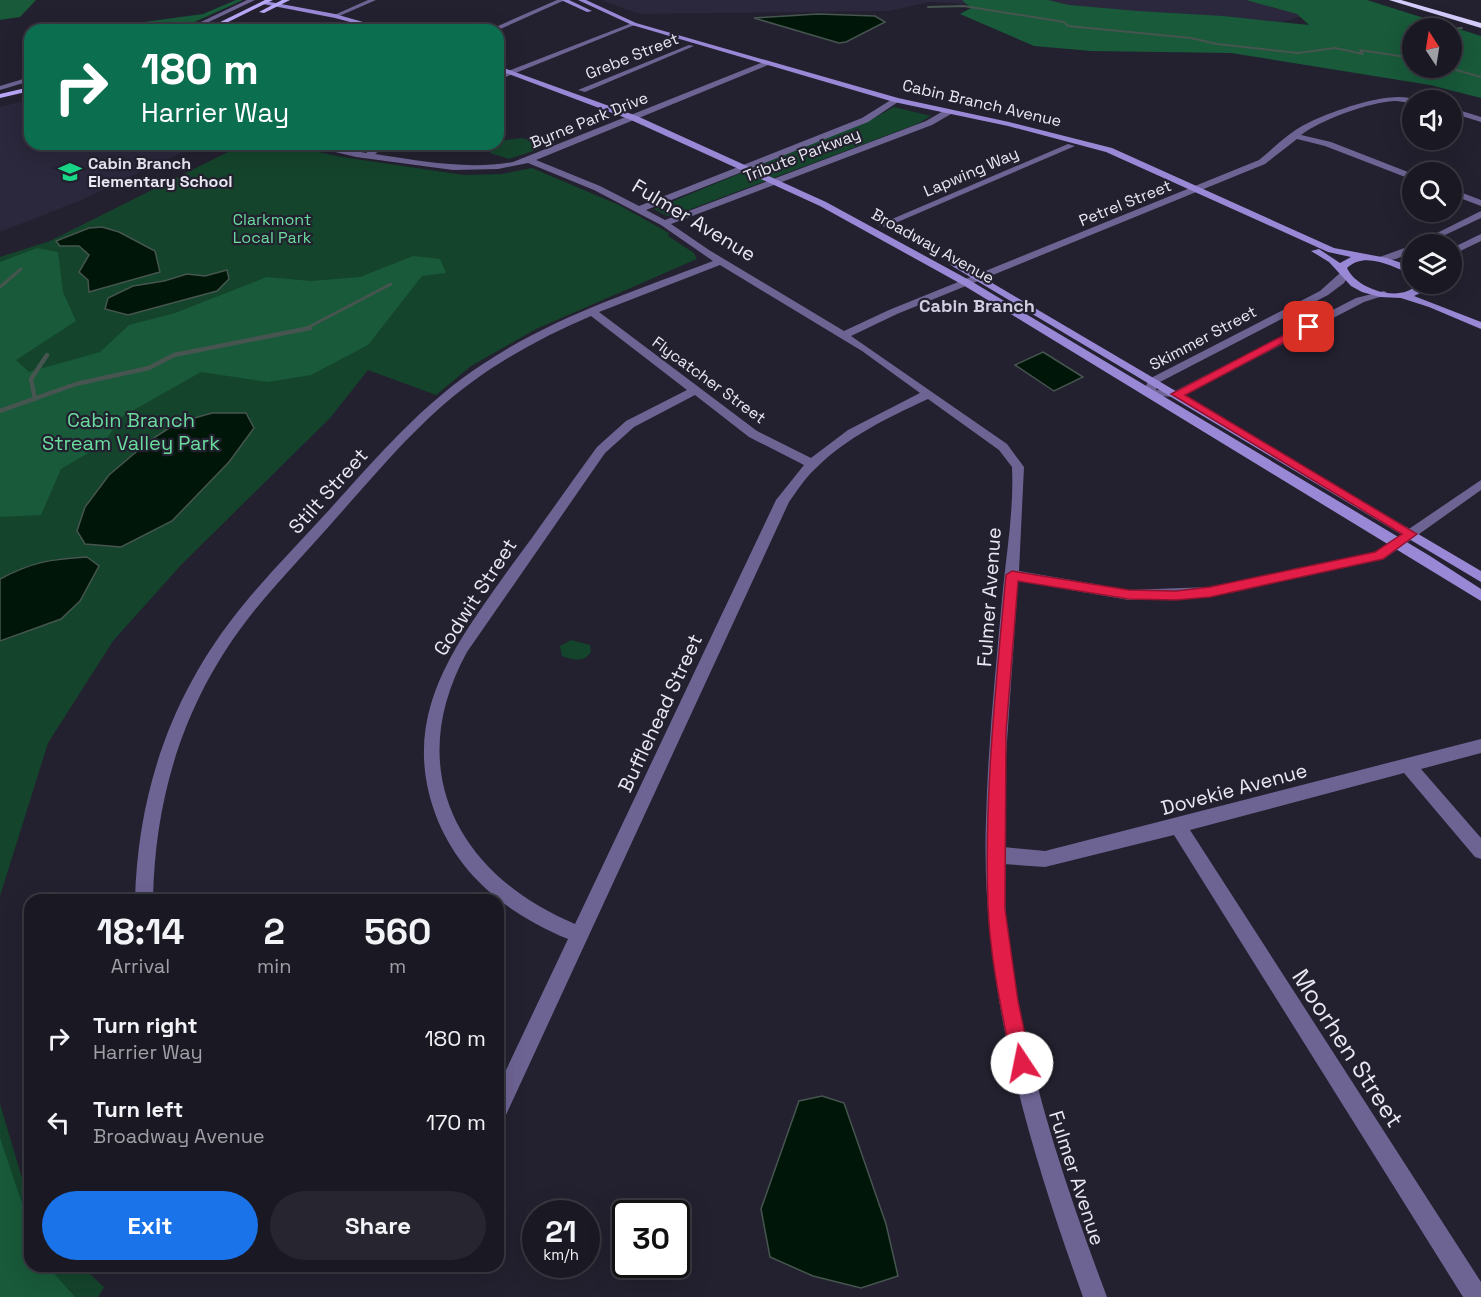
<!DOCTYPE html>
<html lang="en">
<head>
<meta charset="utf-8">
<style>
	:root { --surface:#1a1923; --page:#272630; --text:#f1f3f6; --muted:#9fa0a6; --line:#383841; --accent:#1a73e8 }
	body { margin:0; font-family:"Space Grotesk",sans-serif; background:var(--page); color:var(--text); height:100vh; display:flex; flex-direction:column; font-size:22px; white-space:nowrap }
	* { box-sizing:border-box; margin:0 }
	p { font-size:20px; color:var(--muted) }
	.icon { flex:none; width:33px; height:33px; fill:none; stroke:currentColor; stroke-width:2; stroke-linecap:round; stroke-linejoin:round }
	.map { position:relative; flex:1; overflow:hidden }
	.sheet { position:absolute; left:24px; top:894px; width:480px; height:378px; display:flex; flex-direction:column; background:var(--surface); border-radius:18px; box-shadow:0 6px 24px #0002,0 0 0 2px var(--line) }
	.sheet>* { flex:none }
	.top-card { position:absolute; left:24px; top:24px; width:480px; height:126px; border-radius:18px; box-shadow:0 6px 24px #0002,0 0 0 2px var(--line); background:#0b6e4f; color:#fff; overflow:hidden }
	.needle { width:39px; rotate:348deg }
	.tools { position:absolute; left:1402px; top:18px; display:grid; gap:12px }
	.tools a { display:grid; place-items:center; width:60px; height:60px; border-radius:50%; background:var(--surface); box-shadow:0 6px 24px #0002,0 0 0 2px var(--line); font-size:30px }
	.speed { position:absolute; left:522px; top:1200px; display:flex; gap:12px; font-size:30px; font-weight:700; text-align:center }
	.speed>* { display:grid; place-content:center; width:78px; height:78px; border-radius:50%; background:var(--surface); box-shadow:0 6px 24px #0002,0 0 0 2px var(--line); line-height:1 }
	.speed small { font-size:15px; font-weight:400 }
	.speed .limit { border:3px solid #111; border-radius:9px; background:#fff; color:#111 }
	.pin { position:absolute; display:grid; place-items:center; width:51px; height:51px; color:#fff; margin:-26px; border-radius:12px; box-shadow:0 3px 9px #0006 }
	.me { position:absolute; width:66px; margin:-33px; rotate:349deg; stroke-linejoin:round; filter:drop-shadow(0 0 4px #0008) }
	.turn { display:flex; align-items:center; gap:21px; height:126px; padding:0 18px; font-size:27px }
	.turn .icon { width:78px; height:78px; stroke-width:2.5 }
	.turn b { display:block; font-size:42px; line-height:51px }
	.eta { display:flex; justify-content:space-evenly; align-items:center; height:102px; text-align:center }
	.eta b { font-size:36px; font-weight:700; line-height:42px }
	.button { display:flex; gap:12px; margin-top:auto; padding:12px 18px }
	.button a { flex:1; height:69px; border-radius:36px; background:var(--accent); color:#fff; font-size:24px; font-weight:700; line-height:69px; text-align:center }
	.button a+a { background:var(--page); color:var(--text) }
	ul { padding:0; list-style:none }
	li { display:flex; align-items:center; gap:18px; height:84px; padding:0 18px }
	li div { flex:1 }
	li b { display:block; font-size:22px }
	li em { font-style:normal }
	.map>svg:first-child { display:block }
	.built { fill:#2b273c }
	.green { fill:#14442b }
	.forest { fill:#185a3a; fill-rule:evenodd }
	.water { fill:#001609; stroke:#46554f; stroke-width:1.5 }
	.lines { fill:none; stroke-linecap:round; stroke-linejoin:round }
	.stream-far2 { stroke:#46554f; stroke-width:2 }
	.stream-far1 { stroke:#46554f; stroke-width:3 }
	.stream { stroke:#46554f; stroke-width:4.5 }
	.street { fill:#6e6494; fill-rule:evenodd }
	.secondary { fill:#9988d5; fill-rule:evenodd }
	.primary { fill:#b9a8f8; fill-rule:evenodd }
	.highway { fill:#d5ccfc; fill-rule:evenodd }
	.route { fill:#e11d48; stroke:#92132f; stroke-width:1.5 }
	.labels { text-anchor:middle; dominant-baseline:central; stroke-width:4.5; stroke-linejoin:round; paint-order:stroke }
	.far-street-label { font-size:16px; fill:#e9e8f2; stroke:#23212f }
	.far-poi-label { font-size:16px; font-weight:bold; fill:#e9e8f2; stroke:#23212f; text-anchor:start }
	.far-park-label { font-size:16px; fill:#6adc9e; stroke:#23212f }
	.far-quarter-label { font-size:18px; font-weight:bold; fill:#d1cee2; stroke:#23212f }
	.street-label { font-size:20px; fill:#e9e8f2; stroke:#23212f }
	.park-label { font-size:20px; fill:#6adc9e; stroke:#23212f }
	.near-street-label { font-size:24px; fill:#e9e8f2; stroke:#23212f }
</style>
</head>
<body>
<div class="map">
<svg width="1481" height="1297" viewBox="0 0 1481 1297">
	<rect width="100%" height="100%" fill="#23212f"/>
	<path class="built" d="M 601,0 L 1355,0 L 1263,28 L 1075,11 L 930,2 L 889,11 L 640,14 Z
		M 30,99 L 30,144 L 200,144 L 79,201 L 0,232 L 0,107 Z"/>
	<path class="green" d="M 894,107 L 931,116 L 917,124 L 675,215 L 667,216 L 654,209 L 876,117 Z
		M 522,138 L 538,143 L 539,149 L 509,159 L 490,153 L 490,147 L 499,141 Z
		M 244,144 L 279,144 L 342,157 L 464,175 L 502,174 L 532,168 L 619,205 L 669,233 L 668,236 L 694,253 L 697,259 L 536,329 L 471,366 L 436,395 L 368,370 L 330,418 L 181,565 L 113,641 L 48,743 L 0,896 L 0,257 L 50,241 Z
		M 571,640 L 590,645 L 591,652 C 583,663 574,660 562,656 L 560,646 Z
		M 0,1104 L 30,1205 L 30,1266 L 81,1266 L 104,1287 L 98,1297 L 0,1297 Z"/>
	<path class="forest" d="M 0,0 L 36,0 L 20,17 L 0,20 Z
		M 236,0 L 243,0 L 177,30 L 145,30 L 140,28 L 144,22 L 203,14 Z
		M 962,0 L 1048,0 L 1069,5 L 1138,11 L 1223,16 L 1309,25 L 1297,14 L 1246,0 L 1367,0 L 1481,36 L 1481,98 L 1430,85 L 1231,53 L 1091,51 L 1034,46 L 960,14 L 971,8 ZM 1452,28 L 1452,68 L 1413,68 L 1413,28 Z
		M 37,248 L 58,252 L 63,292 L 76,321 L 16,360 L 29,372 L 100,352 L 129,325 L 175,313 L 267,277 L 311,281 L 360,277 L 413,256 L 440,259 L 446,273 L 422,276 L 368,345 L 311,375 L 268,382 L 201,372 L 123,416 L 102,445 L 61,469 L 41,515 L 0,517 L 0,262 Z
		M 0,1138 L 30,1227 L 30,1266 L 47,1266 L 75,1297 L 0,1297 Z"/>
	<path class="water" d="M 818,14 L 875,16 L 885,22 L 846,42 L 839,43 L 754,18 Z
		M 102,227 L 119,232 L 155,251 L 160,272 L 89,292 L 88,280 L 79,272 L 89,255 L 79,246 L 60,246 L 56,241 L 89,228 Z
		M 227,270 L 229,279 L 217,291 L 128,315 L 105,309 L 108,298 L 133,286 L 164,281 L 187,274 L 205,276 Z
		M 1043,352 L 1083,377 L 1054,391 L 1015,365 Z
		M 212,413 L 246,413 L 254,428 L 229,462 L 172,521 L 121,547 L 85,544 L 77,531 L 85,507 L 109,475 L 149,441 L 177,423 Z
		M 87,557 L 99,566 L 80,601 L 61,619 L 0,641 L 0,579 C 32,562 51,559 87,557 Z
		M 822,1096 L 844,1103 L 886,1224 L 898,1276 L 861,1288 L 813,1276 L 770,1257 L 761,1209 L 799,1101 Z"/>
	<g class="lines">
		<path class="stream-far2" d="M 928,7 L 964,6 L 1064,22 L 1068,26 L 1191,38 L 1217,44 L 1298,53 L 1335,48 L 1363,54 L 1360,50 L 1413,58
			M 1452,29 L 1462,28
			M 1411,58 L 1413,55 L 1410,48 L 1413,45
			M 1425,68 L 1438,71 L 1449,68 L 1481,77"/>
		<path class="stream-far1" d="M 0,287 L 21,269
			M 305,329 L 391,284"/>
		<path class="stream" d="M 35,399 L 31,379 L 47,355
			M 0,411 L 76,384 L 149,368 L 174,355 L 310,328"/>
		<path class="street" d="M 247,0 L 255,0 L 192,30 L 184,30 Z
			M 368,0 L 376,0 L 337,17 L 332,16 Z
			M 557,0 L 565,0 L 498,30 L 489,30 Z
			M 632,23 L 637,24 L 498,80 L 498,75 Z
			M 689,45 L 694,46 L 585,92 L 578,90 Z
			M 766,61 L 773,63 L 536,160 L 600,186 L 639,206 L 862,118 L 894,98 L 901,100 L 868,122 L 646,210 L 665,220 L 926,121 L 945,110 L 951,110 L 951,114 L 932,125 L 671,224 L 709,250 L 844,331 L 889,310 L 1259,160 C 1274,148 1290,131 1308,123 C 1332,111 1392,89 1416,100 L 1413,100 L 1413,103 C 1407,103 1400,101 1394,101 C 1370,102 1320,120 1301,135 L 1331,142 L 1413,174 L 1413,180 L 1325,146 L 1297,139 L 1265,164 L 897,314 L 851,336 L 1007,444 L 1024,467 L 1019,571 L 1129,590 L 1210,587 L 1375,552 L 1481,480 L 1481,490 L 1384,559 L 1210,597 L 1129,600 L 1018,581 L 1006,756 L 1003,845 L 1003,847 L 1045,851 L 1481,739 L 1481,753 L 1421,769 L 1481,838 L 1481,859 L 1475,857 L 1404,773 L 1190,830 L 1481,1282 L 1481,1297 L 1463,1297 L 1174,835 L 1045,867 L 1003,864 C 1007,1012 1055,1159 1107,1297 L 1083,1297 C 1028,1145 980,984 986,820 C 988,743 996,666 1003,589 C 1007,549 1014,508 1012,467 L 999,450 L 928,399 C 887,418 847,437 815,469 C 805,478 797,491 789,502 L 505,1117 L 498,1121 L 498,1087 L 568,939 C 511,915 463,880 438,821 C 397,719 453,648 509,569 C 539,529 567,488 597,447 L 626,421 L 687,390 L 591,316 C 549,334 509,355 472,382 C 421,419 380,469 338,516 C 310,548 281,578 254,611 C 186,696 155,792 153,900 L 135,900 C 138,789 173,690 244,604 C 271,571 301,541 330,509 C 377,457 424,402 483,364 C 553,317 635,291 713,261 L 661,225 L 594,190 L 528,163 L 498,169 L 453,170 L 356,157 L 302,144 L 317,144 L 366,153 L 379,144 L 388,144 L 375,154 C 421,161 467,170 513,162 ZM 720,265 L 862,351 L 920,393 L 848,430 L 811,458 L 757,431 L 599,312 ZM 695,395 L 749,437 L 804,465 L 776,500 L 575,924 C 458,875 402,770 467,652 L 605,453 L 634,427 Z
			M 30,77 L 30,81 L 0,90 L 0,86 Z
			M 1452,108 L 1481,117 L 1481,122 L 1452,113 Z
			M 1068,144 L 1075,146 L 886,227 L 878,225 Z
			M 1452,189 L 1481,200 L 1481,206 L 1452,195 Z
			M 1481,211 L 1481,218 L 1426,244 L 1415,244 Z
			M 1481,234 L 1481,241 L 1452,255 L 1452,248 Z
			M 1413,245 L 1413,252 L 1396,259 L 1379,262 L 1374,259 Z
			M 1340,273 L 1349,275 L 1344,283 L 1328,295 L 1158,383 L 1156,390 L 1175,391 L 1356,298 L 1384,291 L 1389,294 L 1364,302 L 1181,397 L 1149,396 L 1143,393 L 1149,379 L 1320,291 Z"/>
		<path class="secondary" d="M 561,0 L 569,0 L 592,11 L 587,12 Z
			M 578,0 L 586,0 L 636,23 L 898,98 L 1009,122 L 1112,148 L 1334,248 L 1387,258 L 1413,267 L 1413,274 C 1393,268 1366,250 1347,268 C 1356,289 1401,304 1417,284 L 1427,284 L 1420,293 L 1414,296 L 1481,322 L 1481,329 L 1429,307 L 1401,298 L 1380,297 L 1362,292 L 1351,286 L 1329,262 L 1311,251 L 1319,249 L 1340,263 L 1351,257 L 1328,252 L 1106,152 L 1008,126 L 894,102 L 632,25 Z
			M 265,1 L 335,14 L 391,30 L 380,30 L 335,18 L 263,4 Z
			M 498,66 L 637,116 L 826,202 L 971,281 L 1430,556 L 1481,589 L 1481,601 L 963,285 L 820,206 L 631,120 L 498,70 Z
			M 955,261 L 1481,571 L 1481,582 L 952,266 L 950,264 Z"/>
		<path class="primary" d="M 265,0 L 273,0 L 212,30 L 204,30 Z
			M 282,0 L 290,0 L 264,13 L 259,12 Z
			M 30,87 L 30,91 L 0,98 L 0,94 Z"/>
		<path class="highway" d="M 1389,0 L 1401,0 L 1481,23 L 1481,28 Z"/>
	</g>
	<path class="route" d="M 1305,324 L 1313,327 L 1185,395 L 1417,534 L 1383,559 L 1210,597 L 1176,600 L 1129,599 L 1018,581 L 1006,732 L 1005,909 L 1018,1001 L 1031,1063 L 1028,1070 L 1022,1073 L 1015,1070 L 1012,1063 C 1002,1012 990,959 988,906 C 984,796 996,685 1006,575 L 1012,571 L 1129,590 L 1176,591 L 1210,587 L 1375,552 L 1402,534 L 1171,394 Z"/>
	<defs>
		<g id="school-bare" transform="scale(1.8)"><path d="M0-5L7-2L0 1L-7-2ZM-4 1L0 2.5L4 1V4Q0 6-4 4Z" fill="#19d989" stroke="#23212f" stroke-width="2.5" paint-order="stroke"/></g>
	</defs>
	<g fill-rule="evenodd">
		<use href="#school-bare" x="70" y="172"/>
	</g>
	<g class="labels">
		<g class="far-street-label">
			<text transform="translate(632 56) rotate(-22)">Grebe Street</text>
			<text transform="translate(982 103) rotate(13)">Cabin Branch Avenue</text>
			<text transform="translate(589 120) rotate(-22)">Byrne Park Drive</text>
			<text transform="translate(802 155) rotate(-21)">Tribute Parkway</text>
			<text transform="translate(971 172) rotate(-23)">Lapwing Way</text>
			<text transform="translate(1125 203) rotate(-22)">Petrel Street</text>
			<text transform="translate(933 246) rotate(29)">Broadway Avenue</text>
			<text transform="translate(1203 338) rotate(-28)">Skimmer Street</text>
			<text transform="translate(709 380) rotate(36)">Flycatcher Street</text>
		</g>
		<g class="far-poi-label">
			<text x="88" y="163">Cabin Branch<tspan x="88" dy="18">Elementary School</tspan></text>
		</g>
		<g class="far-park-label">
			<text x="272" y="219">Clarkmont<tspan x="272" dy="18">Local Park</tspan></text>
		</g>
		<g class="far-quarter-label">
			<text x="977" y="305">Cabin Branch</text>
		</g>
		<g class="street-label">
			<text transform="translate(694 220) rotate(31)">Fulmer Avenue</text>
			<text transform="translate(328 491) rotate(-48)">Stilt Street</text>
			<text transform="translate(475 597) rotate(-57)">Godwit Street</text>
			<text transform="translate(989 597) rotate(-86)">Fulmer Avenue</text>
			<text transform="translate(660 713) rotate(-65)">Bufflehead Street</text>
			<text transform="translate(1234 789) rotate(-15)">Dovekie Avenue</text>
			<text transform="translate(1077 1178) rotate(72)">Fulmer Avenue</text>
		</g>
		<g class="park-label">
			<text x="131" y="420">Cabin Branch<tspan x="131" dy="23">Stream Valley Park</tspan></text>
		</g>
		<g class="near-street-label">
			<text transform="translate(1348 1048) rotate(57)">Moorhen Street</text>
		</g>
	</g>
</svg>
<div class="tools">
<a><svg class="needle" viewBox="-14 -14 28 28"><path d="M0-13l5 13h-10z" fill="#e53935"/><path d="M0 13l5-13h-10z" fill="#9fa0a6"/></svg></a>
<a><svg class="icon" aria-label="sound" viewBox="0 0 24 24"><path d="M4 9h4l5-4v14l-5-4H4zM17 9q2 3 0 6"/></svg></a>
<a><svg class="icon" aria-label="search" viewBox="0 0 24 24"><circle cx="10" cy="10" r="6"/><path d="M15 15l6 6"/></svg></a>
<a><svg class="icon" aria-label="layers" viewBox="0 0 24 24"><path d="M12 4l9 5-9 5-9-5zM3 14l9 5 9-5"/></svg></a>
</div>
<div class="speed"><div>21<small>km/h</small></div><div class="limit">30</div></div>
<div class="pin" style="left:1309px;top:327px;background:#d93025"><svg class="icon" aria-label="arrive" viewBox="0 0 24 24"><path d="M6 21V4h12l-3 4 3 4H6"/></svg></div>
<svg class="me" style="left:1022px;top:1063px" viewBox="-20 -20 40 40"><circle r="19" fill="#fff"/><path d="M0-13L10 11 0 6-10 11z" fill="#e11d48"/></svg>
<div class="top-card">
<div class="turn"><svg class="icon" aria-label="right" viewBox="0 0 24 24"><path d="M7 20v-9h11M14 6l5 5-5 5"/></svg><div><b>180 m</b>Harrier Way</div></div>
</div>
<section class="sheet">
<div class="eta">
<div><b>18:14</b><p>Arrival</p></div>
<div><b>2</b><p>min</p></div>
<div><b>560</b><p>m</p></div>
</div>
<ul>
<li><svg class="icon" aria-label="right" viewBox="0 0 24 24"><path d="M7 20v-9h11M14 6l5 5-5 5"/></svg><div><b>Turn right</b><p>Harrier Way</p></div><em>180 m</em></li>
<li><svg class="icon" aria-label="left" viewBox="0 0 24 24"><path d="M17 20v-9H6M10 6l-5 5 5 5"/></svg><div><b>Turn left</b><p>Broadway Avenue</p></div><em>170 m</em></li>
</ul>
<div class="button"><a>Exit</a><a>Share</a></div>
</section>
</div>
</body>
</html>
